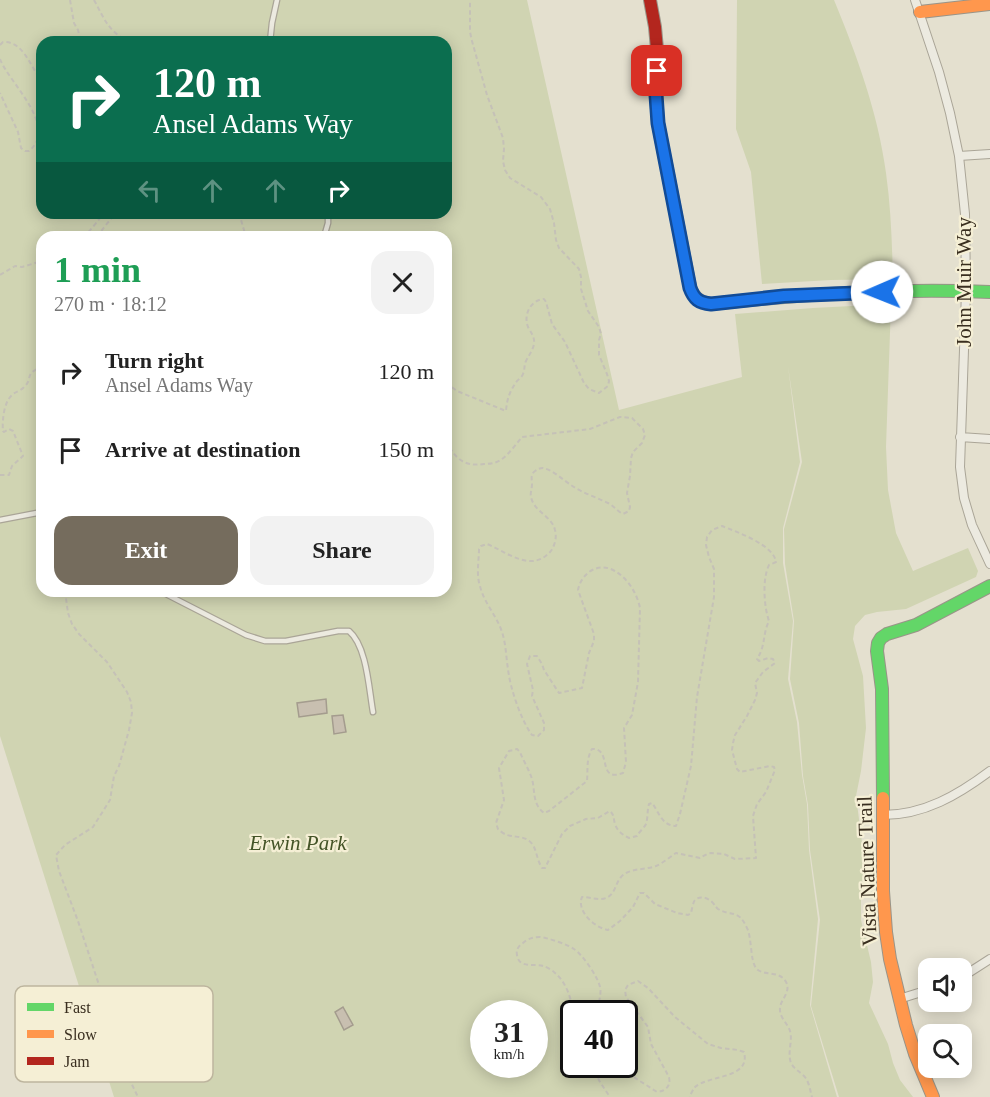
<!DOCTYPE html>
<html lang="en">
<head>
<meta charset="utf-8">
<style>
	:root { --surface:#fff; --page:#f2f2f2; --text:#222; --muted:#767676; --accent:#756c5d }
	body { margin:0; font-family:"Times New Roman",serif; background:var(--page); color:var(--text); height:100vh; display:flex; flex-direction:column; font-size:22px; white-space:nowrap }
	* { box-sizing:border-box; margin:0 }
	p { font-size:20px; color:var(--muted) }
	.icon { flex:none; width:33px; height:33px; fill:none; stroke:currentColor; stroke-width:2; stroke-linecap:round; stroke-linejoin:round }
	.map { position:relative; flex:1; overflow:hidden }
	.side { position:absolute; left:36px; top:231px; width:416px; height:366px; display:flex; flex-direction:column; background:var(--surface); border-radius:18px; box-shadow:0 3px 15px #0003 }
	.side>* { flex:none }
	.banner { position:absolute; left:36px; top:36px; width:416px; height:183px; border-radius:18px; box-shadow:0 3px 15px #0003; background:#0b6e4f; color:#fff; overflow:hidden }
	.buttons { position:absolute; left:918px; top:958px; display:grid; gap:12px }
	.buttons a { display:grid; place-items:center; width:54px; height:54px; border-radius:12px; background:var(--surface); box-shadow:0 3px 15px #0003; font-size:30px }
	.speed { position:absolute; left:470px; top:1000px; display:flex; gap:12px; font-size:30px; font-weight:700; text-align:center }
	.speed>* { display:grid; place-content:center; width:78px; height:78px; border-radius:50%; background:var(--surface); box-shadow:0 3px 15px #0003; line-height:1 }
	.speed small { font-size:15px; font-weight:400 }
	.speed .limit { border:3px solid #111; border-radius:9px; background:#fff; color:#111 }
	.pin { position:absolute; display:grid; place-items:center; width:51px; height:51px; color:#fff; margin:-26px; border-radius:12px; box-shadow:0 3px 9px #0006 }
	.me { position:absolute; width:66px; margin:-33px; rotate:269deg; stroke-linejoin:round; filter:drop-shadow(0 0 4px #0008) }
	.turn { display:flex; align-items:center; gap:21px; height:126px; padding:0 18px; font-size:27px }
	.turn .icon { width:78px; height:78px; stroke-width:2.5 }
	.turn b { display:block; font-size:42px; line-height:51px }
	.lanes { display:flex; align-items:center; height:57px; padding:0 18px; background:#0003; justify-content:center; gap:30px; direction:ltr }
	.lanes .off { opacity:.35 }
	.round { display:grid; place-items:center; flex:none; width:63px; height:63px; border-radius:18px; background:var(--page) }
	.summary { display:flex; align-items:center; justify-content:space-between; height:102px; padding:0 18px }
	h1 { font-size:36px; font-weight:600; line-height:45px; color:#1e9e55 }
	.button { display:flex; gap:12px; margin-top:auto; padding:12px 18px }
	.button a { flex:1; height:69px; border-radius:18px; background:var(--accent); color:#fff; font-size:24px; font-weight:600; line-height:69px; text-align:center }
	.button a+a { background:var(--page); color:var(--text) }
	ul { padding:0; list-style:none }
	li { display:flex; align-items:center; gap:18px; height:78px; padding:0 18px }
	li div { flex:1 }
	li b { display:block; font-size:22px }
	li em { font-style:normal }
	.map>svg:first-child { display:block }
	.green { fill:#d0d4b2; fill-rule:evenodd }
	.building { fill:#c8bfb0; stroke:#a49c8e; stroke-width:1.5 }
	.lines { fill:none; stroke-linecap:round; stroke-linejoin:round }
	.lane-casing { stroke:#aaa597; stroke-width:7 }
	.street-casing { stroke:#aaa597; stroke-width:10 }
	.fast-casing { stroke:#999488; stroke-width:14 }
	.slow-casing { stroke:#999488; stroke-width:14 }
	.jam-casing { stroke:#999488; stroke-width:14 }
	.path { stroke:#c5c1b7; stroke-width:2; stroke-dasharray:4.5 3; stroke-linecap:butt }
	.lane { stroke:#eceae0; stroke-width:4.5 }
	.street { stroke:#eceae0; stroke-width:8 }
	.fast { stroke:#63d668; stroke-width:12 }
	.slow { stroke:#ff974d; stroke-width:12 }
	.jam { stroke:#b3261e; stroke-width:12 }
	.route-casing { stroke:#114b97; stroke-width:15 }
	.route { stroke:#1a73e8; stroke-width:10 }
	.labels { text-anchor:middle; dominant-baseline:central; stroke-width:4.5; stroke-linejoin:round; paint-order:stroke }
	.street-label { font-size:21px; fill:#392e1f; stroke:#f5efd5 }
	.park-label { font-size:21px; font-style:italic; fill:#445427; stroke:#f5efd5 }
	.key { fill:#f5efd5; stroke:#bdb59e; stroke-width:1.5 }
	.key-label { font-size:16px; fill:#392e1f }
</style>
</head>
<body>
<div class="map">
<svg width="990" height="1097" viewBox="0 0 990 1097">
	<rect width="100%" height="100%" fill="#e4e0cf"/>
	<path class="green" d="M 0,0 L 527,0 L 619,410 L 742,377 L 735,314 L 813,308 L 891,304 L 886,447 L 888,490 L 896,533 L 913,571 L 968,548 L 978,571 L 976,577 L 906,609 L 877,612 L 865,615 L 855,626 L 853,639 L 863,676 L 866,728 L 861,771 L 856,796 L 864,858 L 861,898 L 861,920 L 871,962 L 873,982 L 869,1003 L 888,1044 L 893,1063 L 900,1080 L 913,1097 L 839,1097 L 811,1006 L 820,920 L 810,850 L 808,805 L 803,776 L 799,723 L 790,679 L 794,621 L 785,564 L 784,529 L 802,462 L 788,366 L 800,462 L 783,528 L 783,563 L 793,621 L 788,679 L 797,722 L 802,775 L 807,804 L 809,850 L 818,919 L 810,1005 L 837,1097 L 114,1097 L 0,736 ZM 42,42 L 446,42 L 446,213 L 42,213 ZM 42,237 L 446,237 L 446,591 L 42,591 ZM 483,1014 L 534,1014 L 534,1065 L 483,1065 ZM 573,1014 L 624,1014 L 624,1065 L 573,1065 Z
		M 737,0 L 834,0 C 857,56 878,113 886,173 C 891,208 892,244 893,279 L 831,280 L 762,284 L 751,172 L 736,129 Z"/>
	<path class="building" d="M 326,699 L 327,713 L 299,717 L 297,703 Z
		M 343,715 L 346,732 L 334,734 L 332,716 Z
		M 343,1007 L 353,1025 L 344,1030 L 335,1012 Z"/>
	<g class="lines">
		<g class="lane-casing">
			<path id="lane" d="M 270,42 L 272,23 L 277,0
				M 324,237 L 328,223 L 328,213
				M 0,520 L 42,512
				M 160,591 L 246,635 L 265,641 L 286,641 L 338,631 L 349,631 C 367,646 369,690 373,712"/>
		</g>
		<g class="street-casing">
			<path id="street" d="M 915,0 L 939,72 L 950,113 L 959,156 L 965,214 L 966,291 L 960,467 L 964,498 L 972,525 L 990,564
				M 959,156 L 990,154
				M 960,437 L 990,439
				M 883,815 C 924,815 958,795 990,771
				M 962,977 L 990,959
				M 899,999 L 928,990"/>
		</g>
		<g class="fast-casing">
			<path id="fast" d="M 689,282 C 691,295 698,302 711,304 C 803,294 897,288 990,292
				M 883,798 L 882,689 L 877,651 L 878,643 L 881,638 L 887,634 L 916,625 L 990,586"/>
		</g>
		<g class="slow-casing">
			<path id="slow" d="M 920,12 L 990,4
				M 883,798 L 883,891 L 886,932 L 890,959 L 906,1025 L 915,1054 L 933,1097"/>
		</g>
		<g class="jam-casing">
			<path id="jam" d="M 650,0 L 655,27 L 657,49 L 656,95 L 658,123 L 689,282"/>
		</g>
		<path class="path" d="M 70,0 L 74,23 L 78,30 L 81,42
			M 94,0 C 105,20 108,31 129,42
			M 0,45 L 3,42 C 24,41 30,67 42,81
			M 0,59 C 9,83 59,126 29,151 L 25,151 L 21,148 L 18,132 L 0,93
			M 239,213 L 246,237
			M 83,237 C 89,233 99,219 104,213
			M 97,237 L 105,226 L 116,213
			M 0,275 L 15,266 L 22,267 L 42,261
			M 42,298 L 41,305 L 42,311
			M 446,383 L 457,391 L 506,411 C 507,398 510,391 517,381 C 519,379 522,377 523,374 C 525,369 524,365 526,361 C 529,355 533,350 534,344 C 535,337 531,333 528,327 C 523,314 531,300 544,299 L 546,302 L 552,324 L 565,342 L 584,383 L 589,389 L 599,393 L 608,386 L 609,381 L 607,374 L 599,355 L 599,340 L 601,334 L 599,327 L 588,311 L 581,289 L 581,277 L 579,269 L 559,248 L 556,240 L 554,223 L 550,209 L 541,197 L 510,178 L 505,170 L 503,161 L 504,149 L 503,138 L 487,95 L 472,41 L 470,32 L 470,0
			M 446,441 C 455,458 463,467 484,464 C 490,464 497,463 502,459 C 510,453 516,444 522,437 L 590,429 L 620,417 L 632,418 L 643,429 L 645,435 L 642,443 L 633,452 L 631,458 L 630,476 L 627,493 L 630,507 L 629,511 L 623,514 C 617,511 614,506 608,503 C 596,497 582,493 571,485 C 563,480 553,470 543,468 C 540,468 538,469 535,471 C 530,475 532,479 532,484 C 532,489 530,493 531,497 C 534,512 552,516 555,530 C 557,537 555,546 550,552 C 531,573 507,552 487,544 L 481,546 L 479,549 C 479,561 476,574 480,586 C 484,603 497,616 502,632 C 506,644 506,657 508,669 C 510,688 521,720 532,735 L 538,736 L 544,730 L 544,723 L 532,696 L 533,690 L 527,664 L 530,656 L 537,656 L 542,664 L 544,670 L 559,693 L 582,688 L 589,653 L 594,641 L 594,634 L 578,590 C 581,574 597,562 613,570 C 627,577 637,593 640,608 L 638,682 L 632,715 L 624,728 L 626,762 L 623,773 C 596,783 613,748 592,749 C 586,759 588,770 587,781 L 549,811 L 544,813 C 531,803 536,789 531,776 C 528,768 523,760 520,752 L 517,749 L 509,751 L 499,768 L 504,800 L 496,823 L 498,829 C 500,831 504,834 507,835 C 517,838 526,835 533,845 C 537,852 537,860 542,868 L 545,868 L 562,834 L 570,826 L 586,819 L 598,818 L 610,811 C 615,816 613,818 615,824 C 617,831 623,835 629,838 L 637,836 C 639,832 644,828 646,824 C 648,818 647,811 649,804 L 652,803 C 659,812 662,826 676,826 L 680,814 L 691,766 L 697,697 L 714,597 L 714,569 L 709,557 L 706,545 L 707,537 L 712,530 L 722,526 C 737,532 774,545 776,562 L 769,565 C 762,579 764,607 769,621 C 762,636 766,645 757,659 L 759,661 L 768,658 L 773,659 L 775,663 L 763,672 L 755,683 L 757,693 L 755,700 L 747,716 L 735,735 L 733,743 L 732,750 L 737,769 L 740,772 L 770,766 L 774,767 L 775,770 L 766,792 L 757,804 L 753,816 L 756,858 L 735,859 L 724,854 L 711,853 L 707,854 L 700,858 L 676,853 C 670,857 663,863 656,866 C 645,870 632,868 623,875 C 615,882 616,894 606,898 C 599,901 590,897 582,897 C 576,911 595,928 608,930 L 620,921 L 633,907 L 640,893 L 644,893 L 655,904 L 677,913 L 688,915 L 691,913 C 692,909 693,902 695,900 C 700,895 708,898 712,902 C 715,905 715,906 718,909 C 731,917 738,908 747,928 C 752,938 750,960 756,968 C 763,977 781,969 787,984 C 790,994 779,1001 780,1010 C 780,1018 788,1024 790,1031 C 793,1041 787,1052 791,1063 C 794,1069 799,1071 804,1076 C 809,1081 810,1090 812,1097
			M 0,475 L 9,475 L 12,466 L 23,456 L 13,431 L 9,429 L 4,432 L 3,431 C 2,420 4,402 12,395 C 16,391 21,391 24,387 C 34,378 23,374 42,367
			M 65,591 L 68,613 L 72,624 L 79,634 L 107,662 L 127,692 L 131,702 L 132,713 L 129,730 L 119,766 L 114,776 L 110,800 L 93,827 L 65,845 L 56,855 L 59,871 L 78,921 L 99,985 L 113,1042 L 119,1058 L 138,1097
			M 574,1014 C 571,999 567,983 555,973 C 552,970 547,967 543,966 C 534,963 519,969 517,955 C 516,950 518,946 523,943 C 527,939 533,937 540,937 C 548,938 567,944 574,949 C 583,955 598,977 600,987 C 602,996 597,1005 597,1014
			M 591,1065 L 600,1082 L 610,1097
			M 615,1065 L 657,1092 C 666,1091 671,1086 669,1077 L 651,1044 L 648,1027 L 626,997 L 625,990 L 628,985 L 638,981 L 648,988 L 675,1017 L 708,1044 L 721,1048 L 738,1050 L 744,1052 C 751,1080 708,1074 694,1088 C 693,1090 690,1095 690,1097"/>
		<use href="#lane" class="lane"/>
		<use href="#street" class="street"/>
		<use href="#fast" class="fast"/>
		<use href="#slow" class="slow"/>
		<use href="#jam" class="jam"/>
	</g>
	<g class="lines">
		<g class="route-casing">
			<path id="route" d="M 657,71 L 656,95 L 658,123 L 690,288 C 694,299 699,303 711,304 L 784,296 L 882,292"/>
		</g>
		<use href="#route" class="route"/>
	</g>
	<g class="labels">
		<g class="street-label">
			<text transform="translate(964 282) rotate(-90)">John Muir Way</text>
			<text transform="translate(867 871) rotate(-92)">Vista Nature Trail</text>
		</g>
		<g class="park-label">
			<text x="298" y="843">Erwin Park</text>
		</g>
	</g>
	<rect x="15" y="986" width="198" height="96" rx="9" class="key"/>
	<rect x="27" y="1003" width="27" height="8" fill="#63d668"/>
	<rect x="27" y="1030" width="27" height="8" fill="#ff974d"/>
	<rect x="27" y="1057" width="27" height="8" fill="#b3261e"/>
	<g class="key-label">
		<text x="64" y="1013">Fast</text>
		<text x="64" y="1040">Slow</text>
		<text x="64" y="1067">Jam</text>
	</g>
</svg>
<div class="buttons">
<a><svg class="icon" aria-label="sound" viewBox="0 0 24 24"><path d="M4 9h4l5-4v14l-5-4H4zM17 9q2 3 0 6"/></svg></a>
<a><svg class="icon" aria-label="search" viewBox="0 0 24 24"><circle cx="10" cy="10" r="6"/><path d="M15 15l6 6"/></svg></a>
</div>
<div class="speed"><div>31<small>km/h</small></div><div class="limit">40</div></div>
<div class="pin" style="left:657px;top:71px;background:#d93025"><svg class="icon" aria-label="arrive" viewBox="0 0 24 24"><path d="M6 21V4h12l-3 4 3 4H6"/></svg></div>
<svg class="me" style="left:882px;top:292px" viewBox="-20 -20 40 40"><circle r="19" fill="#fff"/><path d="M0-13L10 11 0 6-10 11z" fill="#1a73e8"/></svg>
<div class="banner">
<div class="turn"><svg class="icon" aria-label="right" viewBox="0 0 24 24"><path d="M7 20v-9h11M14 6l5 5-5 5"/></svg><div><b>120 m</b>Ansel Adams Way</div></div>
<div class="lanes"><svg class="icon off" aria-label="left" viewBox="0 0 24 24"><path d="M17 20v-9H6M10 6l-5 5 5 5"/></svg><svg class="icon off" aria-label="ahead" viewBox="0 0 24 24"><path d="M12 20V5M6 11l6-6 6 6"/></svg><svg class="icon off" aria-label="ahead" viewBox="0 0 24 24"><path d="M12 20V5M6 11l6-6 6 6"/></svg><svg class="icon" aria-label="right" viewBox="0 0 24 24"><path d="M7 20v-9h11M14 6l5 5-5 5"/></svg></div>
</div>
<section class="side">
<div class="summary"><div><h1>1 min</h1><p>270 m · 18:12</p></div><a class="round"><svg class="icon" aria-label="close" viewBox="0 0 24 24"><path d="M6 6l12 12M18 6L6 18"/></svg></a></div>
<ul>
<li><svg class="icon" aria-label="right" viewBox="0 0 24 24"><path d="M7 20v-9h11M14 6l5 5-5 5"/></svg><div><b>Turn right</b><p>Ansel Adams Way</p></div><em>120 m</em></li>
<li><svg class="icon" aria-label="arrive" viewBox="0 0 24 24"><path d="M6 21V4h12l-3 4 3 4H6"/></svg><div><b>Arrive at destination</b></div><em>150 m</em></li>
</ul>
<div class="button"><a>Exit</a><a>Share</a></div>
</section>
</div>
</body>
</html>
